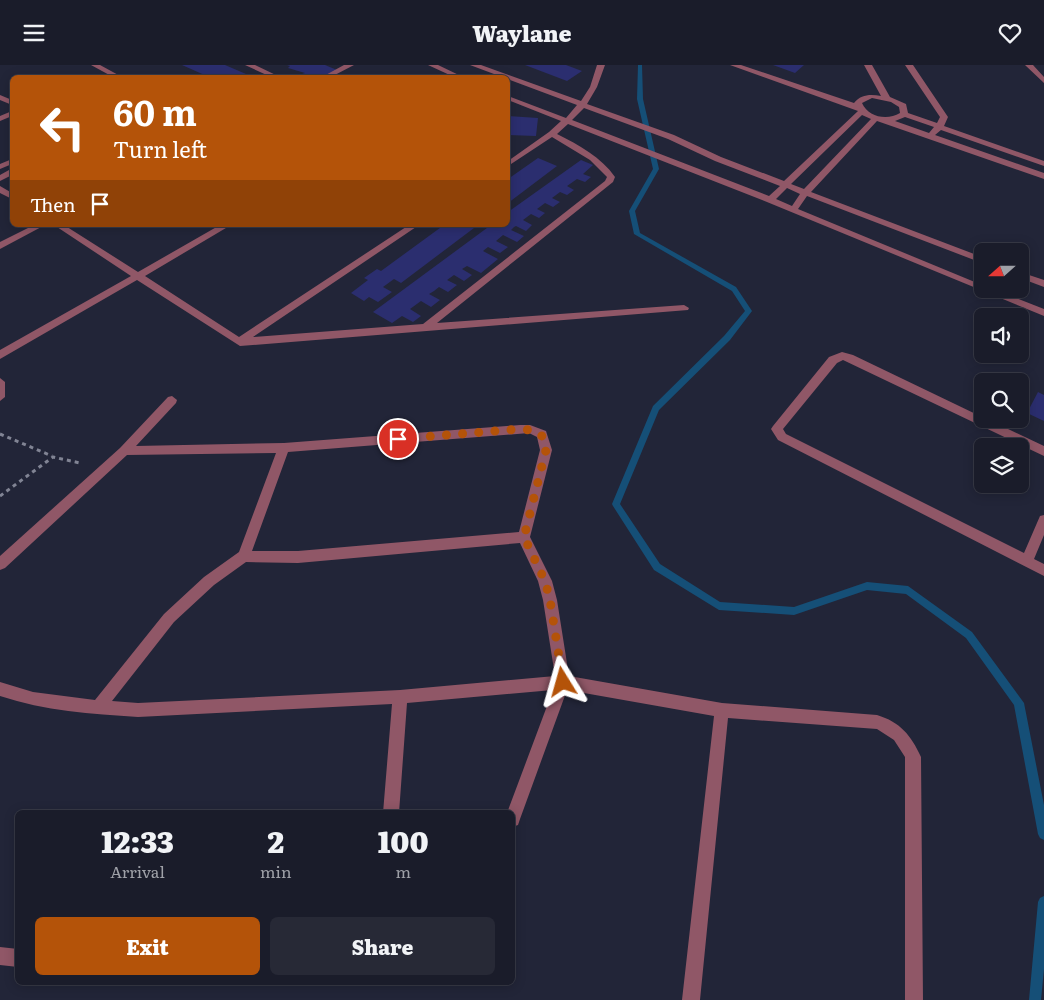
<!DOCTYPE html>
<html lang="en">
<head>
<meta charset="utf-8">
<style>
	:root { --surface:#1a1c2a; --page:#272936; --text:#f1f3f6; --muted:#9fa1a8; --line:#383a47; --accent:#b45309 }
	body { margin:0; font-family:Literata,serif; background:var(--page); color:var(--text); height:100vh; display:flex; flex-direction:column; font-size:19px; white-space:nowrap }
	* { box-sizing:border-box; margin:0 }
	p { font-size:16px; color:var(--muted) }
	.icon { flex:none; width:28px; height:28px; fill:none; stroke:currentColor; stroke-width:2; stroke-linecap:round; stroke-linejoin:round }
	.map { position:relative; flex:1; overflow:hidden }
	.drawer { position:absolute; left:15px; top:745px; width:500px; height:175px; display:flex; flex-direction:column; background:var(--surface); border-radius:8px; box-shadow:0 2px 12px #0003,0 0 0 1px var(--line) }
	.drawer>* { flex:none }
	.hud { position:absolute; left:10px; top:10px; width:500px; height:152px; border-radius:8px; box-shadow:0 2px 12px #0003,0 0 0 1px var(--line); background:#b45309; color:#fff; overflow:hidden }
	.needle { width:32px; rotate:249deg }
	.tools { position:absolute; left:974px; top:178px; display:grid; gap:10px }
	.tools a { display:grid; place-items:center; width:55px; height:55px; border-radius:8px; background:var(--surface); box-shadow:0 2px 12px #0003,0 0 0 1px var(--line); font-size:25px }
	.pin { position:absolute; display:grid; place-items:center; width:42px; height:42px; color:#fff; margin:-21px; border:2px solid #fff; border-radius:50%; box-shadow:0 1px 5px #0007 }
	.me { position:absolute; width:55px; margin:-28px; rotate:352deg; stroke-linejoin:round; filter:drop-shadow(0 0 4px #0008) }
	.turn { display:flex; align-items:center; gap:18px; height:105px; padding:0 20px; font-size:22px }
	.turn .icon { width:65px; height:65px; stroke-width:2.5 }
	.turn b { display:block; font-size:35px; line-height:42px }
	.then { display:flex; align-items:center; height:48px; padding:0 20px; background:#0003; gap:10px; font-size:19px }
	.eta { display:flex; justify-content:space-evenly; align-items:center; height:85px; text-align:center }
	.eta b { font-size:30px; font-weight:800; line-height:35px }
	.cta { display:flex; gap:10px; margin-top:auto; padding:10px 20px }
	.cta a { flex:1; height:58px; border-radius:8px; background:var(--accent); color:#fff; font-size:20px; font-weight:800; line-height:58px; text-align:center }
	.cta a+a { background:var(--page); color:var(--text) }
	header { display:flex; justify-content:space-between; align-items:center; height:65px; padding:0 20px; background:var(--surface); font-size:22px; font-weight:800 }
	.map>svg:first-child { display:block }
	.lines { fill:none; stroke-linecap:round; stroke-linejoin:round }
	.stream { fill:#154f77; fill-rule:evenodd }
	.building { fill:#2b2e6f }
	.path { stroke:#818494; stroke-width:3; stroke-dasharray:4 4; stroke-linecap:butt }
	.minor { fill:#905767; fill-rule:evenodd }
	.route { stroke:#b45309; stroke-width:9; stroke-dasharray:0 16.2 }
</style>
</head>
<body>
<header><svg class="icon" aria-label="menu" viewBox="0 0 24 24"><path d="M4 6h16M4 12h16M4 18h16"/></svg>Waylane<svg class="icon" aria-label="heart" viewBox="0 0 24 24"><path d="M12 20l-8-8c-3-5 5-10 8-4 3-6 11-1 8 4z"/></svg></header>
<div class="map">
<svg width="1044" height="935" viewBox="0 0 1044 935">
	<rect width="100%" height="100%" fill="#222538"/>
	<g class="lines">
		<path class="stream" d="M 638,0 L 642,0 L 643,34 L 659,104 L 635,146 L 640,168 L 736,222 L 752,246 L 730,275 L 659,345 L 620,439 L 660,499 L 720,537 L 794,542 L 867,517 L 908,521 L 972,567 L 1024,638 L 1044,740 L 1044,775 L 1040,773 L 1038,769 L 1014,640 L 966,573 L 906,529 L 867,525 L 794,550 L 719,545 L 654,505 L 613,441 L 612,439 L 653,341 L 724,271 L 745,246 L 732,226 L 634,169 L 629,146 L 653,104 L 637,34 Z
			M 1044,831 L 1044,904 L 1041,935 L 1029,935 L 1038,837 L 1040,833 Z"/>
	</g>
	<path class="building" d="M 182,0 L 225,0 L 253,12 L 209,12 Z
		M 287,0 L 325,0 L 337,5 L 323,12 L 309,12 L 302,9 L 305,8 L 288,3 L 290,1 Z
		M 525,0 L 566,0 L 582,6 L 567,16 Z
		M 773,0 L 804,0 L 795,8 Z
		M 508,51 L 538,53 L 536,71 L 508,70 Z
		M 538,93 L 557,101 L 508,138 L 508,114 Z
		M 581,95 L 593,100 L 583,109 L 591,112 L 585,117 L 577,114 L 567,121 L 574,125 L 567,130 L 560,127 L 552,133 L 560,137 L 553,142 L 545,138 L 537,144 L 545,148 L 539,153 L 531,149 L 523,155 L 532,160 L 526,166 L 516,161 L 514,162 L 511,165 L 524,171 L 517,177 L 503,170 L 496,176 L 508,182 L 500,188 L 488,182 L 483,186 L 498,194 L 481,208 L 467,201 L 462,204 L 472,210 L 464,216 L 454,210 L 447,215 L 457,220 L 448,227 L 439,222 L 434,226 L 429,229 L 440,235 L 431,242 L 421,236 L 410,244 L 421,251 L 413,257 L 402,251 L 392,258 L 373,247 L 491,160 L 508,160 L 508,147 Z
		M 444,160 L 478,160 L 401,218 L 394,214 L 383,222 L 392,227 L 378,237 L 369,232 L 364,236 L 351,228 L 368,215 L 364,213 L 377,204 L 381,206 Z
		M 1038,327 L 1044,330 L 1044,356 L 1027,348 Z"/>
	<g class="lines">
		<path class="path" d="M 0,369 L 52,391
			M 0,431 L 53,392 L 80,398"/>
		<path class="minor" d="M 91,0 L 100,0 L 122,12 L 113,12 Z
			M 245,0 L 255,0 L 280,12 L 271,12 Z
			M 344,0 L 354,0 L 331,12 L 322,12 Z
			M 428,0 L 438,0 L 463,12 L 454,12 Z
			M 470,0 L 481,0 L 581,36 L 590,22 L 597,0 L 605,0 L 597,22 L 587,39 L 674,70 L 721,92 L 784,116 L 858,46 L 730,0 L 741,0 L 854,38 C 861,29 871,29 881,31 L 864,0 L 872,0 L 890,32 L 906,39 L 908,48 L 937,58 L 940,52 L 905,0 L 913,0 L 948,52 L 944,61 L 1044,96 L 1044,101 L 941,65 L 935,70 L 1044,108 L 1044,114 L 877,56 L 811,127 L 982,192 L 982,198 L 807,131 L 798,144 L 982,220 L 982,224 L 993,224 L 1044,244 L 1044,251 L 767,137 L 568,59 L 557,69 C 579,80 601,92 615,112 L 613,117 L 437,258 L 684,240 L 689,243 L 688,245 L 240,281 L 137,215 L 0,294 L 0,285 L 131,211 L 54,160 L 64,160 L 138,207 L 220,160 L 231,160 L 145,211 L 239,272 L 409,160 L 419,160 L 253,272 L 423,259 L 605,116 L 607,112 L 590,95 L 552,72 L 508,101 L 508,96 L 549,67 L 561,56 L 508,35 L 508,31 L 566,53 L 577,40 ZM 872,33 L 891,37 L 899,42 L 900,48 C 887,56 868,52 862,38 ZM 584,43 L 668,74 L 715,96 L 780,121 L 769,131 L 572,55 ZM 862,50 L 871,54 L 804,124 L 791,119 ZM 905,52 L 934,62 L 929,68 L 895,56 ZM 787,123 L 800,129 L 792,141 L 776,134 Z
			M 1025,0 L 1033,0 L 1044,12 L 1044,18 Z
			M 0,30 L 12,35 L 12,40 L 0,35 Z
			M 12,46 L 12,51 L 0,56 L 0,51 Z
			M 12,94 L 12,99 L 0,104 L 0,99 Z
			M 9,105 L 12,105 L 12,110 L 0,116 L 0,110 Z
			M 0,121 L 12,128 L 12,134 L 0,128 Z
			M 34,160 L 45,160 L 0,184 L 0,177 Z
			M 1020,207 L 1044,215 L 1044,222 L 1020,213 Z
			M 842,287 L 853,290 L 982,352 L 982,354 L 987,354 L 1044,381 L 1044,391 L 843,295 L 837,298 L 783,364 L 786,369 L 1024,488 L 1040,451 L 1044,450 L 1044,470 L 1034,494 L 1044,499 L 1044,511 L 778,375 L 771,364 L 773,361 L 829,292 Z
			M 0,313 L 5,317 L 5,332 L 0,336 Z
			M 172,331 L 177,335 L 176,338 L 136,381 L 284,378 L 520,360 L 530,360 L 546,366 L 552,385 L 530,472 L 552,516 L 557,535 L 569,611 L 722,638 L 877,650 C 900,657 911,670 921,692 L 923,935 L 905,935 L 905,692 L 894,675 L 877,664 L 728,653 L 700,935 L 682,935 L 714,651 L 567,625 L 520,754 L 518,760 L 512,762 L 512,748 L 507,748 L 553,625 L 407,638 L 399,748 L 383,748 L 392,639 L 138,652 C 91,649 45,646 0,631 L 0,617 L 33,627 L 95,635 L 164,549 L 204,512 L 239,487 L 276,388 L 127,390 L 5,503 L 0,505 L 0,491 L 120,383 L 168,332 ZM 529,368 L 537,372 L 540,385 L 519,467 L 298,486 L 252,486 L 288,387 ZM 520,478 L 538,516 L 543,535 L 555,611 L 400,625 L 138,638 L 112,636 L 174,557 L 214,520 L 246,497 L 298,498 Z
			M 0,882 L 18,884 L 18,902 L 0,900 Z"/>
	</g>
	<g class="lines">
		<path class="route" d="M 398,374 L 520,364 C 536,365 546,368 546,385 L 524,472 L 545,516 L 550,535 L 563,617"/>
	</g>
</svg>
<div class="tools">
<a><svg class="needle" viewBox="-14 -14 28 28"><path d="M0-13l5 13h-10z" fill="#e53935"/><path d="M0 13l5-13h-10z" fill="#9fa1a8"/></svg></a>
<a><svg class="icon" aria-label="sound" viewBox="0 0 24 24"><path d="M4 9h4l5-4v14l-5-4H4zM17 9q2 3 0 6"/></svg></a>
<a><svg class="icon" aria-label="search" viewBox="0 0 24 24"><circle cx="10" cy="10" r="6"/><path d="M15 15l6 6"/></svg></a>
<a><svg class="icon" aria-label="layers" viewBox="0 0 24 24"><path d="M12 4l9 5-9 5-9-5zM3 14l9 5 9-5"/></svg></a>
</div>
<div class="pin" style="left:398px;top:374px;background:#d93025"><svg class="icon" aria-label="arrive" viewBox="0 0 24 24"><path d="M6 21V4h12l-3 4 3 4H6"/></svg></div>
<svg class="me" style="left:563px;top:617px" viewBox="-20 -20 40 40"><path d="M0-17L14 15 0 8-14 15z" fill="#b45309" stroke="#fff" stroke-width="4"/></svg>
<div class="hud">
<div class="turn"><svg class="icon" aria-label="left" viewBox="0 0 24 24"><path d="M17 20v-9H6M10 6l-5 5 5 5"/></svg><div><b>60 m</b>Turn left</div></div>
<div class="then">Then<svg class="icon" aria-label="arrive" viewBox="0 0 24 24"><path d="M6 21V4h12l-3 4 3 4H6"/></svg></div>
</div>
<section class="drawer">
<div class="eta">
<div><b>12:33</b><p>Arrival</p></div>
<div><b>2</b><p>min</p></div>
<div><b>100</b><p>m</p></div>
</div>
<div class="cta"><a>Exit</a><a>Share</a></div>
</section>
</div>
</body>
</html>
